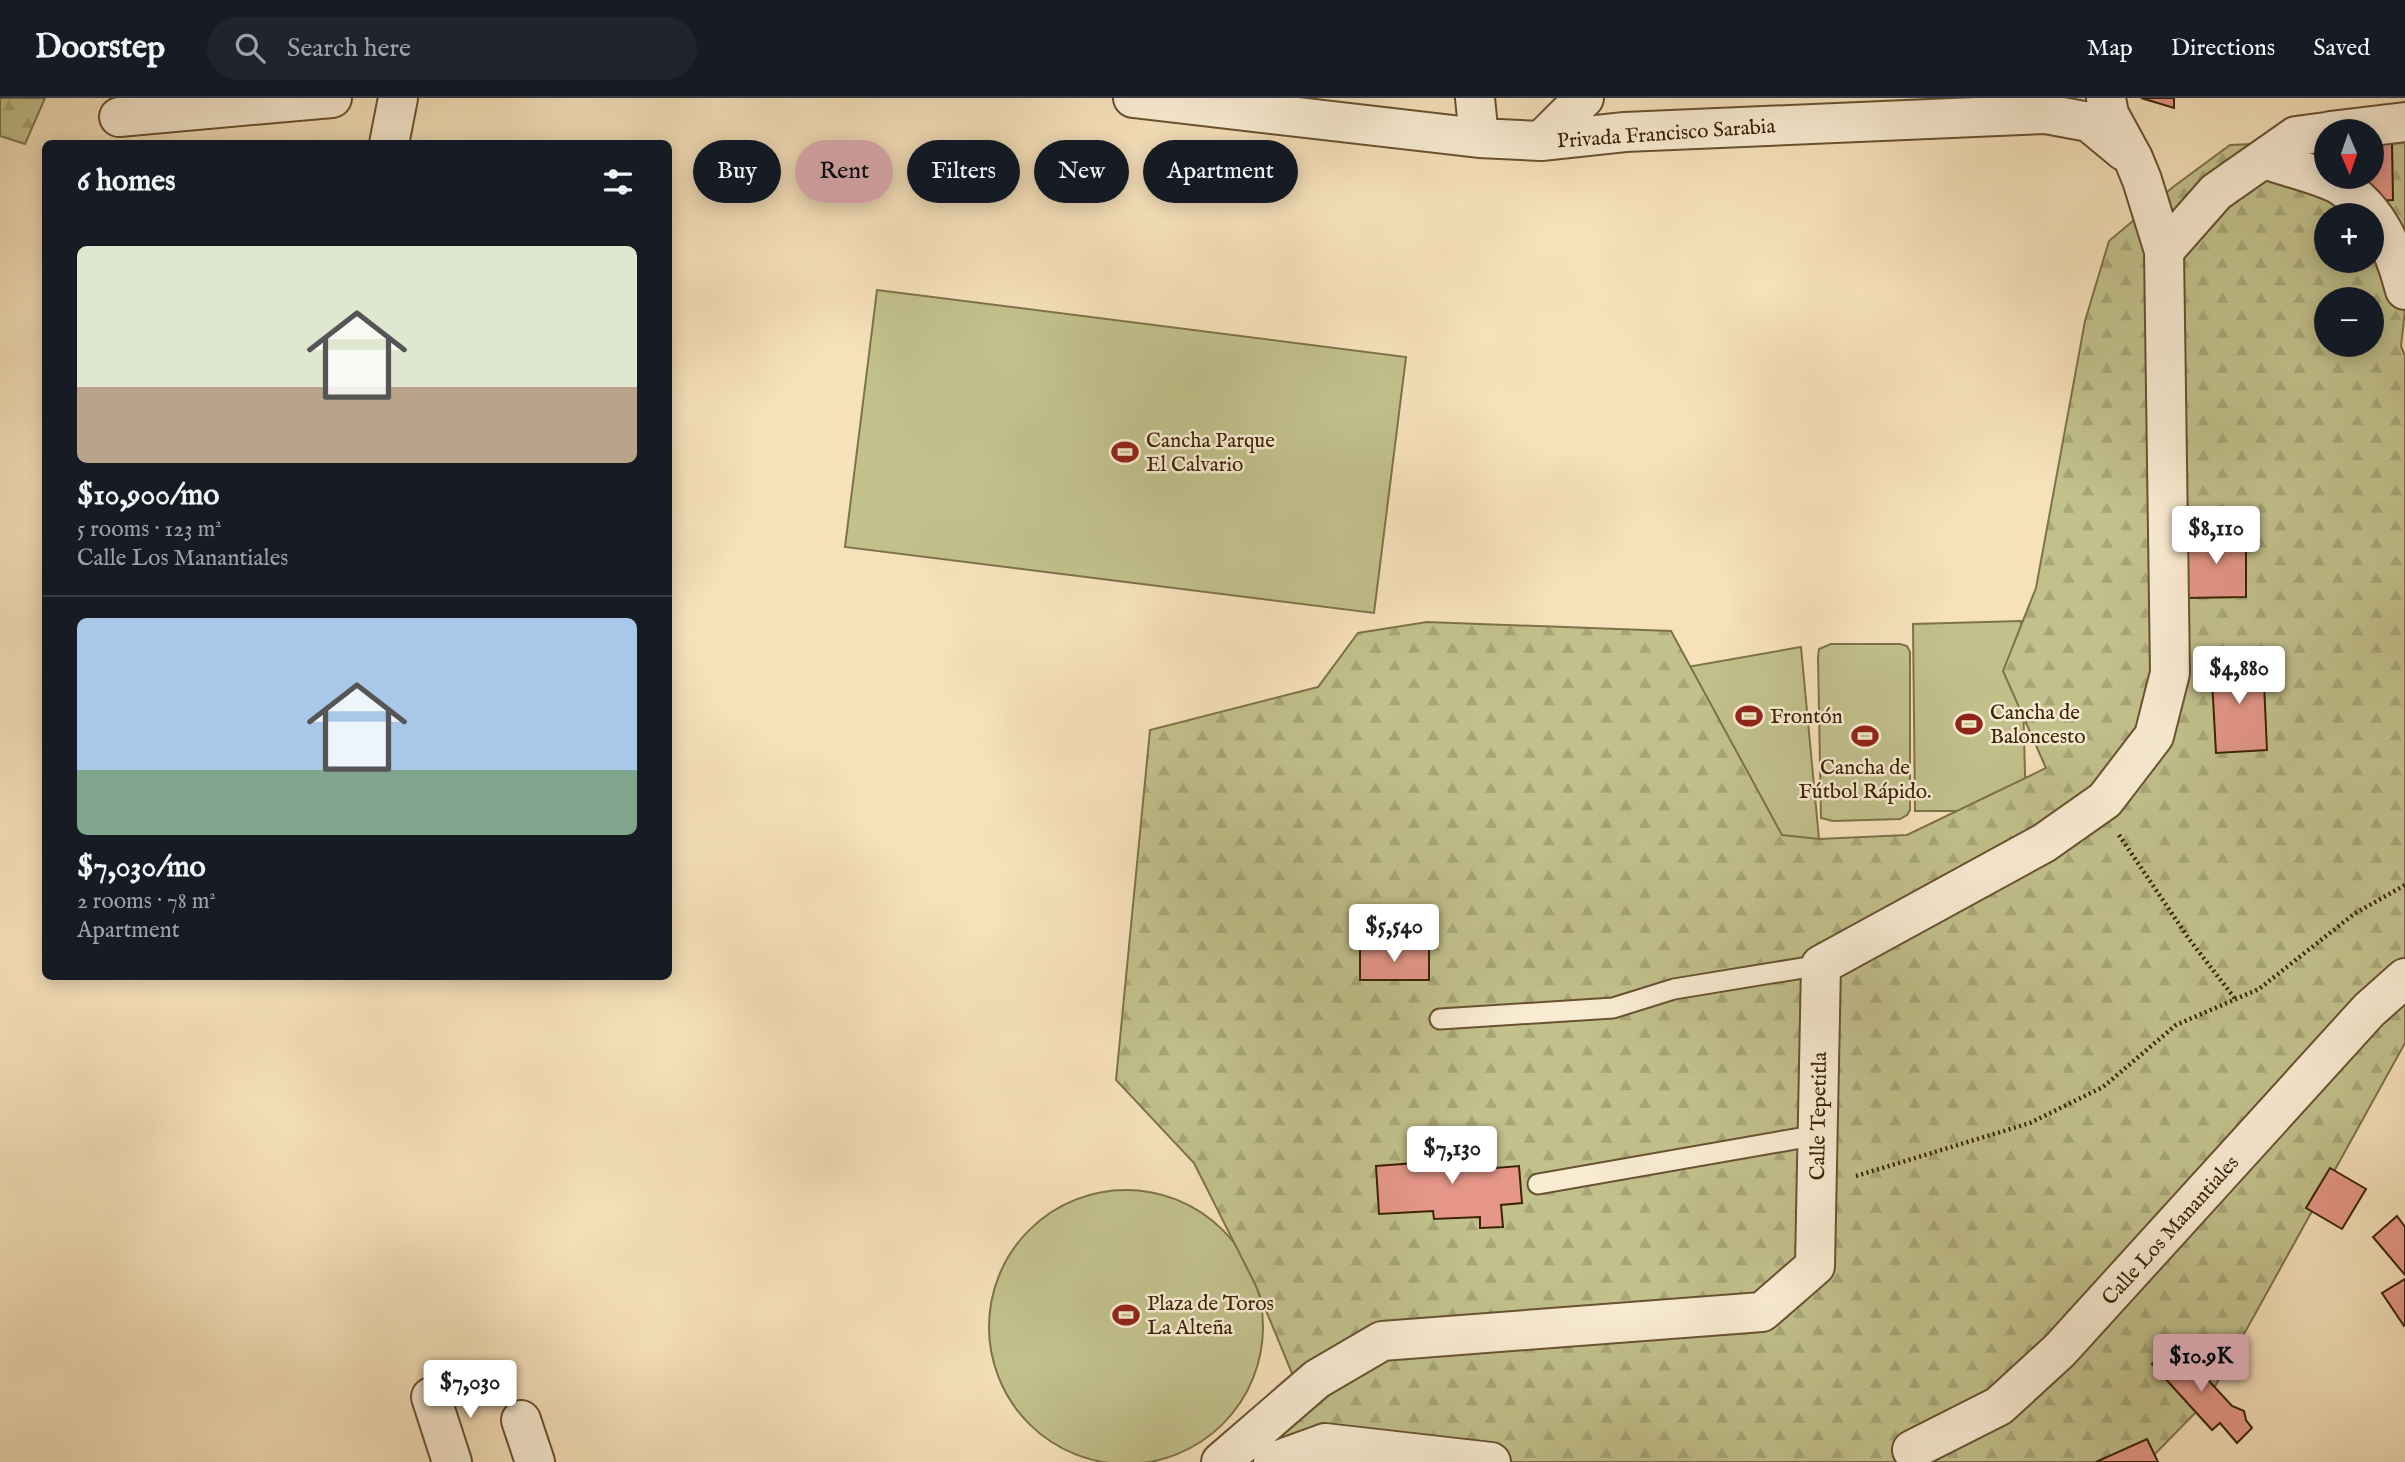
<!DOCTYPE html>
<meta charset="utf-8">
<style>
:root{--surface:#171b24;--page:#20242c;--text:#f1f3f6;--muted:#9ea1a6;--line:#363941;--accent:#c59692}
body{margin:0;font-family:"IM FELL English",serif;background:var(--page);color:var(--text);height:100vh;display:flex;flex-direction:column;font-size:26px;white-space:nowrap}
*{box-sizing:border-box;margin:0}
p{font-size:23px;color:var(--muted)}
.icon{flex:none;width:38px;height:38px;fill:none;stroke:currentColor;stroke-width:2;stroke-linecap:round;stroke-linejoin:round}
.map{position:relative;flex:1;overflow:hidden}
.side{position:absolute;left:42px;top:42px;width:630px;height:840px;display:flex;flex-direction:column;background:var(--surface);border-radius:10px;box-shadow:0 4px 18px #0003}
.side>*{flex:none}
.top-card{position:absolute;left:693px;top:42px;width:665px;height:63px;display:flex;gap:14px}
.needle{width:46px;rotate:178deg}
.buttons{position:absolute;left:2314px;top:21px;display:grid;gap:14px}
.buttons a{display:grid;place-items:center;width:70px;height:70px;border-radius:50%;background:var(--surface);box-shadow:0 4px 18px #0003;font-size:35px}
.price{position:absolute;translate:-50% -60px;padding:0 16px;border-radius:7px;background:#fff;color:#222;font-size:23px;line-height:46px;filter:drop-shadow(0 2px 4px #0008)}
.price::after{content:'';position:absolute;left:50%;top:42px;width:21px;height:16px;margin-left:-10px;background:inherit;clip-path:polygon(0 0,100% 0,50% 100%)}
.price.active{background:var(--accent);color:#111}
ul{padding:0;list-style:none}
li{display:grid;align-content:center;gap:14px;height:371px;padding:0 35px}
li+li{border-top:2px solid var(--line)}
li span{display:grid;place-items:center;height:217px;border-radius:10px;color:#555}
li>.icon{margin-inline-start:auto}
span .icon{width:126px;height:126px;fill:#fffc;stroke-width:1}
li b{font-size:30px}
h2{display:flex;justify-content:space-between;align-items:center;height:84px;padding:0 35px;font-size:30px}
.chip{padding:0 24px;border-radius:32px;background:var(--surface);box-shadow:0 4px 18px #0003;font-size:24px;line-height:63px}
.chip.active{background:var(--accent);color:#111}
header{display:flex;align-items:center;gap:42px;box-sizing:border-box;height:98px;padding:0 35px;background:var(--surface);border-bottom:2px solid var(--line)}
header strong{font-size:33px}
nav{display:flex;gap:38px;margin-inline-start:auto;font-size:24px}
.search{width:490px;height:63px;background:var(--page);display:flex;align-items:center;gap:18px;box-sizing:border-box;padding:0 24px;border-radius:38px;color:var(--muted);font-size:26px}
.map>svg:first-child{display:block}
.green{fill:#c2c18c;stroke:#7e7248;stroke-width:2}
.forest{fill:url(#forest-firs);stroke:#7e7248;stroke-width:2;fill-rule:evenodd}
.building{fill:#e69789;stroke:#3a2303;stroke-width:2}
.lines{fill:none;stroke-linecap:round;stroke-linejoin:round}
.service-casing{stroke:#695231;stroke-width:23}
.minor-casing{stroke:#695231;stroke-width:42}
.path{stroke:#3a2303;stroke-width:4.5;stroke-dasharray:2 3.5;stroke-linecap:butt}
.service{stroke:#f9ecd3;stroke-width:19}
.minor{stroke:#f9ecd3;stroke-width:38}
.labels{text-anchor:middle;stroke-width:5;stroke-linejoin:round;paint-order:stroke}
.street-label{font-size:21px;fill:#3a2303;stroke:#f9ecd3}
.poi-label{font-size:21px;fill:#3a2303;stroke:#f9ecd3;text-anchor:start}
</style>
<header>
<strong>Doorstep</strong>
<div class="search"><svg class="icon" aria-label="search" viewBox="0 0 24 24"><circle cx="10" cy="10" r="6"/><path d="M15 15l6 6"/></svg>Search here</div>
<nav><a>Map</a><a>Directions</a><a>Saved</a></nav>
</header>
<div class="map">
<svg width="2405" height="1364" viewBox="0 0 2405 1364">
<defs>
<pattern id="forest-firs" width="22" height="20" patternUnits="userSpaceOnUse" patternTransform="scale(1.75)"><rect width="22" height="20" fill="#c2c18c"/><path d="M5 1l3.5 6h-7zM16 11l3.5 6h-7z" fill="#a7a677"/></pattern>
</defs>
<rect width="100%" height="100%" fill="#f6e1bb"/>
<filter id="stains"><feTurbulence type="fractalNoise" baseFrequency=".00286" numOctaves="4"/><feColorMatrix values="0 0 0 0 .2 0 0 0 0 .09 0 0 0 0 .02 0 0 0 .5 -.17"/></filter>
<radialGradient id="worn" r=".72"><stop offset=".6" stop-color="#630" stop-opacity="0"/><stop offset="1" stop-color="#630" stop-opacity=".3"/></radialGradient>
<path class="green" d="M 877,192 L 1406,259 L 1374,515 L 845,449 Z
M 2021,523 L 2026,713 L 1915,713 L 1913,526 Z
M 1831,546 L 1900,546 L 1907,548 L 1910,554 L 1910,712 L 1907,717 L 1900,721 L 1833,723 L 1821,720 L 1818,559 L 1819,551 Z
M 1801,549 L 1819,741 L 1701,750 L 1687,569 Z
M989 1229a137 137 0 1 1 274 0a137 137 0 1 1-274 0Z"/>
<path class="forest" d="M 0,0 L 45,0 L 25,46 L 0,38 Z
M 2405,41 L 2405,212 L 2401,248 L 2405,258 L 2405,945 L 2207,1303 L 2147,1364 L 1238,1364 L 1306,1309 L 1255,1186 L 1194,1065 L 1116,982 L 1150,632 L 1318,589 L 1358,535 L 1427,524 L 1671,533 L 1782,737 L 1819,741 L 1907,737 L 2046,670 L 2003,573 L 2036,490 L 2085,223 L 2109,143 L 2173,89 L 2230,47 L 2326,43 L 2326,79 L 2371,79 L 2371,42 ZM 2326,117 L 2371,117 L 2371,163 L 2326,163 ZM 2326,201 L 2371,201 L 2371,247 L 2326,247 Z"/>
<path class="building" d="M 2141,0 L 2174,0 L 2174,10 Z
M 2371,46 L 2392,46 L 2393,102 L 2369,103 L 2342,79 L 2371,79 Z
M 2246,435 L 2246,499 L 2187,500 L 2187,436 Z
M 2263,562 L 2267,652 L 2216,655 L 2211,564 Z
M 1360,849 L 1429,850 L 1429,882 L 1360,882 Z
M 1494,1039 L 1496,1070 L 1519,1068 L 1522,1105 L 1501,1107 L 1503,1129 L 1480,1130 L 1480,1119 L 1434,1121 L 1433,1113 L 1379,1116 L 1376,1068 L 1428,1064 L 1428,1057 L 1477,1054 L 1477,1041 Z
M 2330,1070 L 2366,1091 L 2342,1131 L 2306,1110 Z
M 2397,1118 L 2405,1129 L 2405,1177 L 2373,1139 Z
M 2405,1181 L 2405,1227 L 2404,1228 L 2382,1195 Z
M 2175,1246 L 2232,1308 L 2244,1313 L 2246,1322 L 2252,1330 L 2237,1345 L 2220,1325 L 2212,1332 L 2152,1266 Z
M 2147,1341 L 2158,1364 L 2096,1364 Z"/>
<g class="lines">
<defs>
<path id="service" d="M 1440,921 L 1613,910 L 1674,891 L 1821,867
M 1538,1086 L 1818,1037"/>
<path id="minor" d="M 1133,0 L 1479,40 L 1541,43 L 1625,34 L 2046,16 L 2089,24 L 2124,53
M 1475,0 L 1479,40
M 119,19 L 332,0
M 2330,33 L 2405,24
M 1541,43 L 1584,0
M 389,46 L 398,0
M 2264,61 C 2283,68 2326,78 2341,88 C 2379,112 2394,151 2405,192
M 2164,153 L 2216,94 L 2296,38 L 2326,34
M 431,1299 L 452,1364
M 521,1322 L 535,1364
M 1912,1352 L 1999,1308 L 2060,1252 L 2369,912 L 2405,880
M 1221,1364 L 1317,1281 L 1382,1243 L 1762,1214 L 1815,1168 L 1821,867 L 2044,745 L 2105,702 L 2154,638 L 2170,575 L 2164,153 L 2142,82 L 2133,60 L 2109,16 L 2106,0
M 1273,1364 L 1325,1345 L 1491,1364"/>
</defs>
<use href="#service" class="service-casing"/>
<use href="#minor" class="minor-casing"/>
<path class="path" d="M 2119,737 L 2189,841 L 2236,902
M 1856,1078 L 2030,1025 L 2103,989 L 2176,927 L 2259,891 L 2354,816 L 2405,787"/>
<use href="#service" class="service"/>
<use href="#minor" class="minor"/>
</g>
<defs>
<symbol id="stadium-bare" viewBox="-9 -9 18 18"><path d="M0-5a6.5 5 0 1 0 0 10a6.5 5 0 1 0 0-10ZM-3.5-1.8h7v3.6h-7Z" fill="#8f2418" stroke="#f9ecd3" stroke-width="2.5" paint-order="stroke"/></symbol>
</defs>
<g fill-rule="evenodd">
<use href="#stadium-bare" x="1106" y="335" width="38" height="38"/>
<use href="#stadium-bare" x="1730" y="599" width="38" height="38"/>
<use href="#stadium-bare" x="1950" y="607" width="38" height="38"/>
<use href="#stadium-bare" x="1846" y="619" width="38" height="38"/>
<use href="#stadium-bare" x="1107" y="1198" width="38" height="38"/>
</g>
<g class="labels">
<g class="street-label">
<text transform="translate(1666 35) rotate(-4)" y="7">Privada Francisco Sarabia</text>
<text transform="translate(1818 1018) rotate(-89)" y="7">Calle Tepetitla</text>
<text transform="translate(2170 1132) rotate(-48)" y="7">Calle Los Manantiales</text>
</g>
<g class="poi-label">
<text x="1146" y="349">Cancha Parque<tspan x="1146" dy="24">El Calvario</tspan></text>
<text x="1990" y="621">Cancha de<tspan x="1990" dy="24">Baloncesto</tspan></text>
<text x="1770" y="625">Frontón</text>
<text x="1865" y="676" text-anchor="middle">Cancha de<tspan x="1865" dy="24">Fútbol Rápido.</tspan></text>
<text x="1147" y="1212">Plaza de Toros<tspan x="1147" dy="24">La Alteña</tspan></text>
</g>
</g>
<rect width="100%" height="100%" filter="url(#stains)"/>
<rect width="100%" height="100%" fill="url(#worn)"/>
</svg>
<div class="buttons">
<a><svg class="needle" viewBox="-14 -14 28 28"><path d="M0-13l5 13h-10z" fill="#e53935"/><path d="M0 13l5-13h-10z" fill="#9ea1a6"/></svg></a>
<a>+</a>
<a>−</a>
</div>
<b class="price" style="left:2216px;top:468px">$8,110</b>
<b class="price" style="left:2239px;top:608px">$4,880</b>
<b class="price" style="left:1394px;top:866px">$5,540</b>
<b class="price" style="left:1452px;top:1088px">$7,130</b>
<b class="price active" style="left:2201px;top:1296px">$10.9K</b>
<b class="price" style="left:470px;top:1322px">$7,030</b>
<div class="top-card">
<a class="chip">Buy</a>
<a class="chip active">Rent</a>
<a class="chip">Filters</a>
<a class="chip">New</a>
<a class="chip">Apartment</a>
</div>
<section class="side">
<h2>6 homes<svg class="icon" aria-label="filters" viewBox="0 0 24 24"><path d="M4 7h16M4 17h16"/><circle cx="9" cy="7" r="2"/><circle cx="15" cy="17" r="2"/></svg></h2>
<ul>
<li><span style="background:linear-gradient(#dfe7d0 65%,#b9a48a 0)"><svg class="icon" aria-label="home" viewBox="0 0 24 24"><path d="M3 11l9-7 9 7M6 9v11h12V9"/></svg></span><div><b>$10,900/mo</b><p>5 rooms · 123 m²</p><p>Calle Los Manantiales</p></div></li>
<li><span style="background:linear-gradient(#a9c7e8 70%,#7fa58c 0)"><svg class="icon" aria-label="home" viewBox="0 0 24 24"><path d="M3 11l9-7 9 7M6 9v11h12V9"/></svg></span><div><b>$7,030/mo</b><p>2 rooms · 78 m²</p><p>Apartment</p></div></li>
</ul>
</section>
</div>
